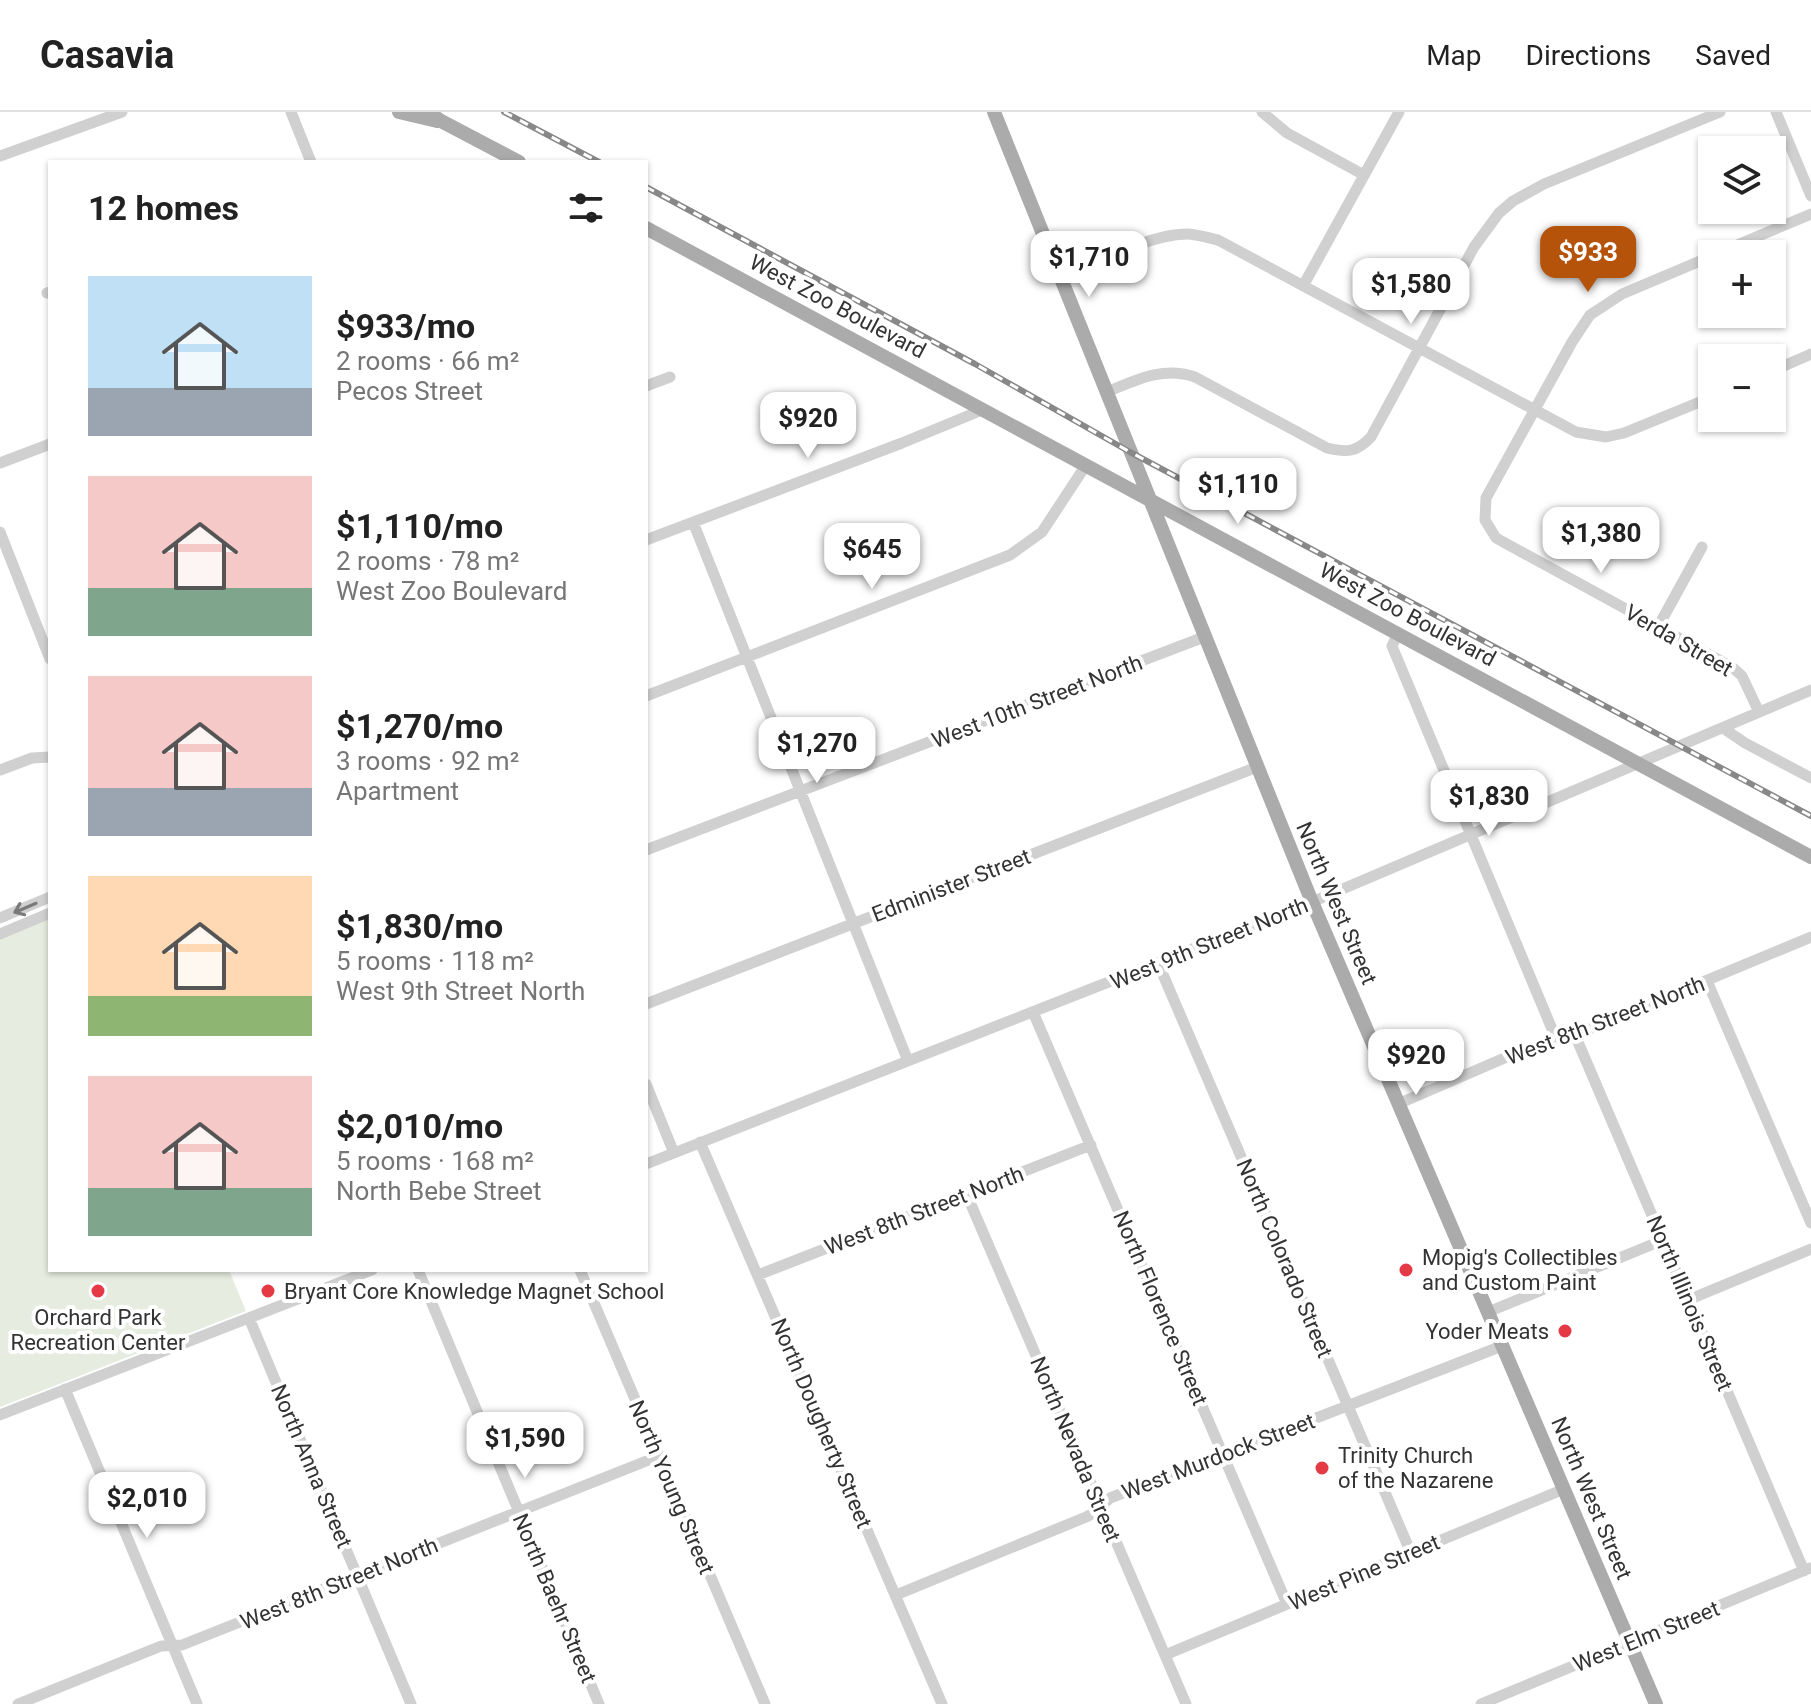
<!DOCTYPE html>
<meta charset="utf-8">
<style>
:root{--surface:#fff;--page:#f6f6f6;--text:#222;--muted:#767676;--line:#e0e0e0;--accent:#b45309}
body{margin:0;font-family:Roboto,sans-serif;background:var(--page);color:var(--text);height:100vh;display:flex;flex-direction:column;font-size:30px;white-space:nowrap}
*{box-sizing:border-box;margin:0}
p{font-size:26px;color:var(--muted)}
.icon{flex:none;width:44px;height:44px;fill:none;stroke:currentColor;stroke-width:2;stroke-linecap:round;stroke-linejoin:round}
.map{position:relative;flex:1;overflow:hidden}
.side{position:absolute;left:48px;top:48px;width:600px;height:1112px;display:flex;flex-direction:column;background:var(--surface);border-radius:0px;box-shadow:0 2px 6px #0004}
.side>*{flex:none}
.buttons{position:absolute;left:1698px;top:24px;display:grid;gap:16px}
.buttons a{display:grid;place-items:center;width:88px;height:88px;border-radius:0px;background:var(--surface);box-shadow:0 2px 6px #0004;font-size:40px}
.price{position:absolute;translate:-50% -68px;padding:0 18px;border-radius:16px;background:#fff;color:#222;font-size:26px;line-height:52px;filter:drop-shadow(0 2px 4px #0008)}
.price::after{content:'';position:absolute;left:50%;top:48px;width:24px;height:18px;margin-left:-12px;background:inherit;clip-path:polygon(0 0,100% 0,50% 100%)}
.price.selected{background:var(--accent);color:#fff}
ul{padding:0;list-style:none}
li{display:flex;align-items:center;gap:24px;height:200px;padding:0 40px}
li span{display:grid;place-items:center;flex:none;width:224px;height:160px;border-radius:0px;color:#555}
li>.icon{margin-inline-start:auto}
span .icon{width:96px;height:96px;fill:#fffc;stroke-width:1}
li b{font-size:34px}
h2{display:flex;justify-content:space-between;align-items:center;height:96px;padding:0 40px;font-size:34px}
header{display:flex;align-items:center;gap:48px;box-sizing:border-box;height:112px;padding:0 40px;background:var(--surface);border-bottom:2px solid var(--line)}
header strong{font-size:38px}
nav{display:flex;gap:44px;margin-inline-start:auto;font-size:28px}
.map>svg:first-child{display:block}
.green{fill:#e6ecdf}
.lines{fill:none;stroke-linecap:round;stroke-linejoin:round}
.minor{stroke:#d0d0d0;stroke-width:11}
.major{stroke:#ababab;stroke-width:14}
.rail-casing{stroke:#888;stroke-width:6}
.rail{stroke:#fff;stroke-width:3;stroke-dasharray:9;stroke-linecap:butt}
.oneway{stroke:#7a7a7a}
.poi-dot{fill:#e63946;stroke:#fff;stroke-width:3}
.labels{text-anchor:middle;stroke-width:8;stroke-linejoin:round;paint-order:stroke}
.street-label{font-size:22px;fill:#333;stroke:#fff}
.poi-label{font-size:22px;fill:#333;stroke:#fff;text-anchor:start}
</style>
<header>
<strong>Casavia</strong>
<nav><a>Map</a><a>Directions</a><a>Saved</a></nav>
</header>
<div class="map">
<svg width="1811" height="1592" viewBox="0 0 1811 1592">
<rect width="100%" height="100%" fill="#fff"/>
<path class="green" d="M 50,805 L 50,1158 L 229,1158 L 246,1199 L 0,1295 L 0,826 Z"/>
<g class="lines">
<path class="minor" d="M 291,0 L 311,50
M 1262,0 L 1287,21 L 1364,63
M 1776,0 L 1811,84
M 0,44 L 122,0
M 1716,142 L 1811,102
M 1712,144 L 1622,182 L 1590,203 L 1572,230 L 1486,386 L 1485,408 L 1496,426 L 1732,555 L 1742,564 L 1759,600
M 1061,167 C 1096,152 1148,122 1187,122 C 1197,122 1208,126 1218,128 L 1576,320 L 1606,325 L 1624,321 L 1712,285
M 1303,174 L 1399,0
M 47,181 L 50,180
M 1772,259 L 1811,242
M 646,274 L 670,265
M 1107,280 C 1136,268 1163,254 1195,265 L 1327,336 C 1347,341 1357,340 1371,325 L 1474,135 L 1499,101 L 1513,89 L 1544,72 L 1720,0
M 0,351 L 50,332
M 693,410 L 908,949
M 0,420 L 50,547
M 646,428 L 902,331 L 982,298
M 1658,515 L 1702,435
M 1398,521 L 1392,534 L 1557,929
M 646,584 L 1010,443 L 1042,420 L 1086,353
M 1723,616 L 1745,631 L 1811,666
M 0,658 L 32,646 L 50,645
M 646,738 L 1204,525
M 0,806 L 50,785
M 0,822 L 50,801
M 1158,851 L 1411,1441
M 1707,869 L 1811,1111
M 646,892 L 1257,655
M 1033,900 L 1287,1492
M 1575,923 L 1804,1459
M 646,972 L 674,1041
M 1398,992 L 1516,941 L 1575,923 L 1811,825
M 700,1030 L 942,1592
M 646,1052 L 1312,790 L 1811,578
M 966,1081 L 1186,1592
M 418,1158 L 599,1592
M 580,1158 L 765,1592
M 758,1163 L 1091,1033
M 1688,1188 L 1811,1137
M 1488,1200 L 1663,1128
M 249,1206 L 411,1592
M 65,1277 L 197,1592
M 0,1303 L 372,1158
M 896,1483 L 1086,1405 L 1094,1401 L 1110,1386 L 1502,1234
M 1165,1543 L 1564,1377
M 18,1592 L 161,1534 L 182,1533 L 659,1344
M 1481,1592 L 1810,1456"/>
<path class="major" d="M 399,0 L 437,9
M 428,0 L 441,9 L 519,50
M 994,0 L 1312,790 L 1656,1592
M 646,116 L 1811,745"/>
<defs>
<path id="rail" d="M 504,0 L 599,50
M 646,75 L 975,252 L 1130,340 L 1811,704"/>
</defs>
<use href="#rail" class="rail-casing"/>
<use href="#rail" class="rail"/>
</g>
<defs><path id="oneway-shaft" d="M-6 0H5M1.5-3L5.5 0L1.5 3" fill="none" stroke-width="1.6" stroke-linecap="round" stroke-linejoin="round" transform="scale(2)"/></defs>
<use class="oneway" href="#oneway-shaft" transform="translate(25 796) rotate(157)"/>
<g class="poi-dot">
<circle cx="1406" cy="1158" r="8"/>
<circle cx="98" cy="1179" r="8"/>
<circle cx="268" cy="1179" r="8"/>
<circle cx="1565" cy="1219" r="8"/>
<circle cx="1322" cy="1356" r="8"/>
</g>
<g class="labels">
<g class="street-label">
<text transform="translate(838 194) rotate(28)" y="8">West Zoo Boulevard</text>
<text transform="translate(1408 502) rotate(28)" y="8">West Zoo Boulevard</text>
<text transform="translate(1679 528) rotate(30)" y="8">Verda Street</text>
<text transform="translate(1037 589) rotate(-21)" y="8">West 10th Street North</text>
<text transform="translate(951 773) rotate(-21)" y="8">Edminister Street</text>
<text transform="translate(1337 791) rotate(67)" y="8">North West Street</text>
<text transform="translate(1209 831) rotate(-22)" y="8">West 9th Street North</text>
<text transform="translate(1605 908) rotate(-21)" y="8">West 8th Street North</text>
<text transform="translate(924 1098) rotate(-21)" y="8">West 8th Street North</text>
<text transform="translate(1285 1146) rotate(67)" y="8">North Colorado Street</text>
<text transform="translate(1690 1191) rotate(67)" y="8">North Illinois Street</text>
<text transform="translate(1161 1196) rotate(67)" y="8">North Florence Street</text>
<text transform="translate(822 1311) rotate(67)" y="8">North Dougherty Street</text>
<text transform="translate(1076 1337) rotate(67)" y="8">North Nevada Street</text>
<text transform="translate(1218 1344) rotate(-21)" y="8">West Murdock Street</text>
<text transform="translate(312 1354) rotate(67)" y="8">North Anna Street</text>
<text transform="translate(672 1375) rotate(67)" y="8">North Young Street</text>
<text transform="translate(1592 1386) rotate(67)" y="8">North West Street</text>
<text transform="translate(1364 1460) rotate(-23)" y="8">West Pine Street</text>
<text transform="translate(339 1471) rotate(-22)" y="8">West 8th Street North</text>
<text transform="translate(555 1486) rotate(67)" y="8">North Baehr Street</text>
<text transform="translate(1646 1524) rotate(-22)" y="8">West Elm Street</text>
</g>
<g class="poi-label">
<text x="1422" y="1153">Mopig's Collectibles<tspan x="1422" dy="25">and Custom Paint</tspan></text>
<text x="284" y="1187">Bryant Core Knowledge Magnet School</text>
<text x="98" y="1213" text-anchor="middle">Orchard Park<tspan x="98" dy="25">Recreation Center</tspan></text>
<text x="1549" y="1227" text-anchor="end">Yoder Meats</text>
<text x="1338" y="1351">Trinity Church<tspan x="1338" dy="25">of the Nazarene</tspan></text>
</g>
</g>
</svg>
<div class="buttons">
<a><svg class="icon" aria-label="layers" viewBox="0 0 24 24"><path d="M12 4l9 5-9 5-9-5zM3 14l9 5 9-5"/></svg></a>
<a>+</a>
<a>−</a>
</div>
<b class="price selected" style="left:1588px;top:182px">$933</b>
<b class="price" style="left:1089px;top:187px">$1,710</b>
<b class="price" style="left:1411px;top:214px">$1,580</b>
<b class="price" style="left:808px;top:348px">$920</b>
<b class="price" style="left:1238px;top:414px">$1,110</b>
<b class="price" style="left:1601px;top:463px">$1,380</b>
<b class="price" style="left:872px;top:479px">$645</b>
<b class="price" style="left:817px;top:673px">$1,270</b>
<b class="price" style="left:1489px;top:726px">$1,830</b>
<b class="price" style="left:1416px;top:985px">$920</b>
<b class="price" style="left:525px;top:1368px">$1,590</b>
<b class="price" style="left:147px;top:1428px">$2,010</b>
<section class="side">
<h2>12 homes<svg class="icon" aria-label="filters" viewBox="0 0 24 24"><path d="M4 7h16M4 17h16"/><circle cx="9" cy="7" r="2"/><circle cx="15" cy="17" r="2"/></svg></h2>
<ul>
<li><span style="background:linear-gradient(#bfe0f5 70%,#9aa5b1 0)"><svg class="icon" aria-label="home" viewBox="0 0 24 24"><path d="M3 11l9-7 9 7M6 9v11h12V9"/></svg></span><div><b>$933/mo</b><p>2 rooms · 66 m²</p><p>Pecos Street</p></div></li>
<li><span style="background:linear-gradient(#f6c9c9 70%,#7fa58c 0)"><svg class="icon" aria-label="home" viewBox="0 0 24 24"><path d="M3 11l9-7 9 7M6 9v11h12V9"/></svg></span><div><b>$1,110/mo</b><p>2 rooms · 78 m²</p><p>West Zoo Boulevard</p></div></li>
<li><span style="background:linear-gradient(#f6c9c9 70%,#9aa5b1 0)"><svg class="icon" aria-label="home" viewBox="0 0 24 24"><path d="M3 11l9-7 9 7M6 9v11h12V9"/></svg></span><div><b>$1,270/mo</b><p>3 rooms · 92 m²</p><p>Apartment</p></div></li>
<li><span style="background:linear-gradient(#ffd9b3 75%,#8fb573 0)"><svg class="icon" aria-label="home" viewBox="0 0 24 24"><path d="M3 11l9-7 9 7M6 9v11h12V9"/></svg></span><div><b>$1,830/mo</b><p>5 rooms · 118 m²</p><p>West 9th Street North</p></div></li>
<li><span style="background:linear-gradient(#f6c9c9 70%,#7fa58c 0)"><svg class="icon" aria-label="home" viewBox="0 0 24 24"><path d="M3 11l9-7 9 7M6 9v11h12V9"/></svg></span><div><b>$2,010/mo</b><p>5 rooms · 168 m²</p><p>North Bebe Street</p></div></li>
</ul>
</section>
</div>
